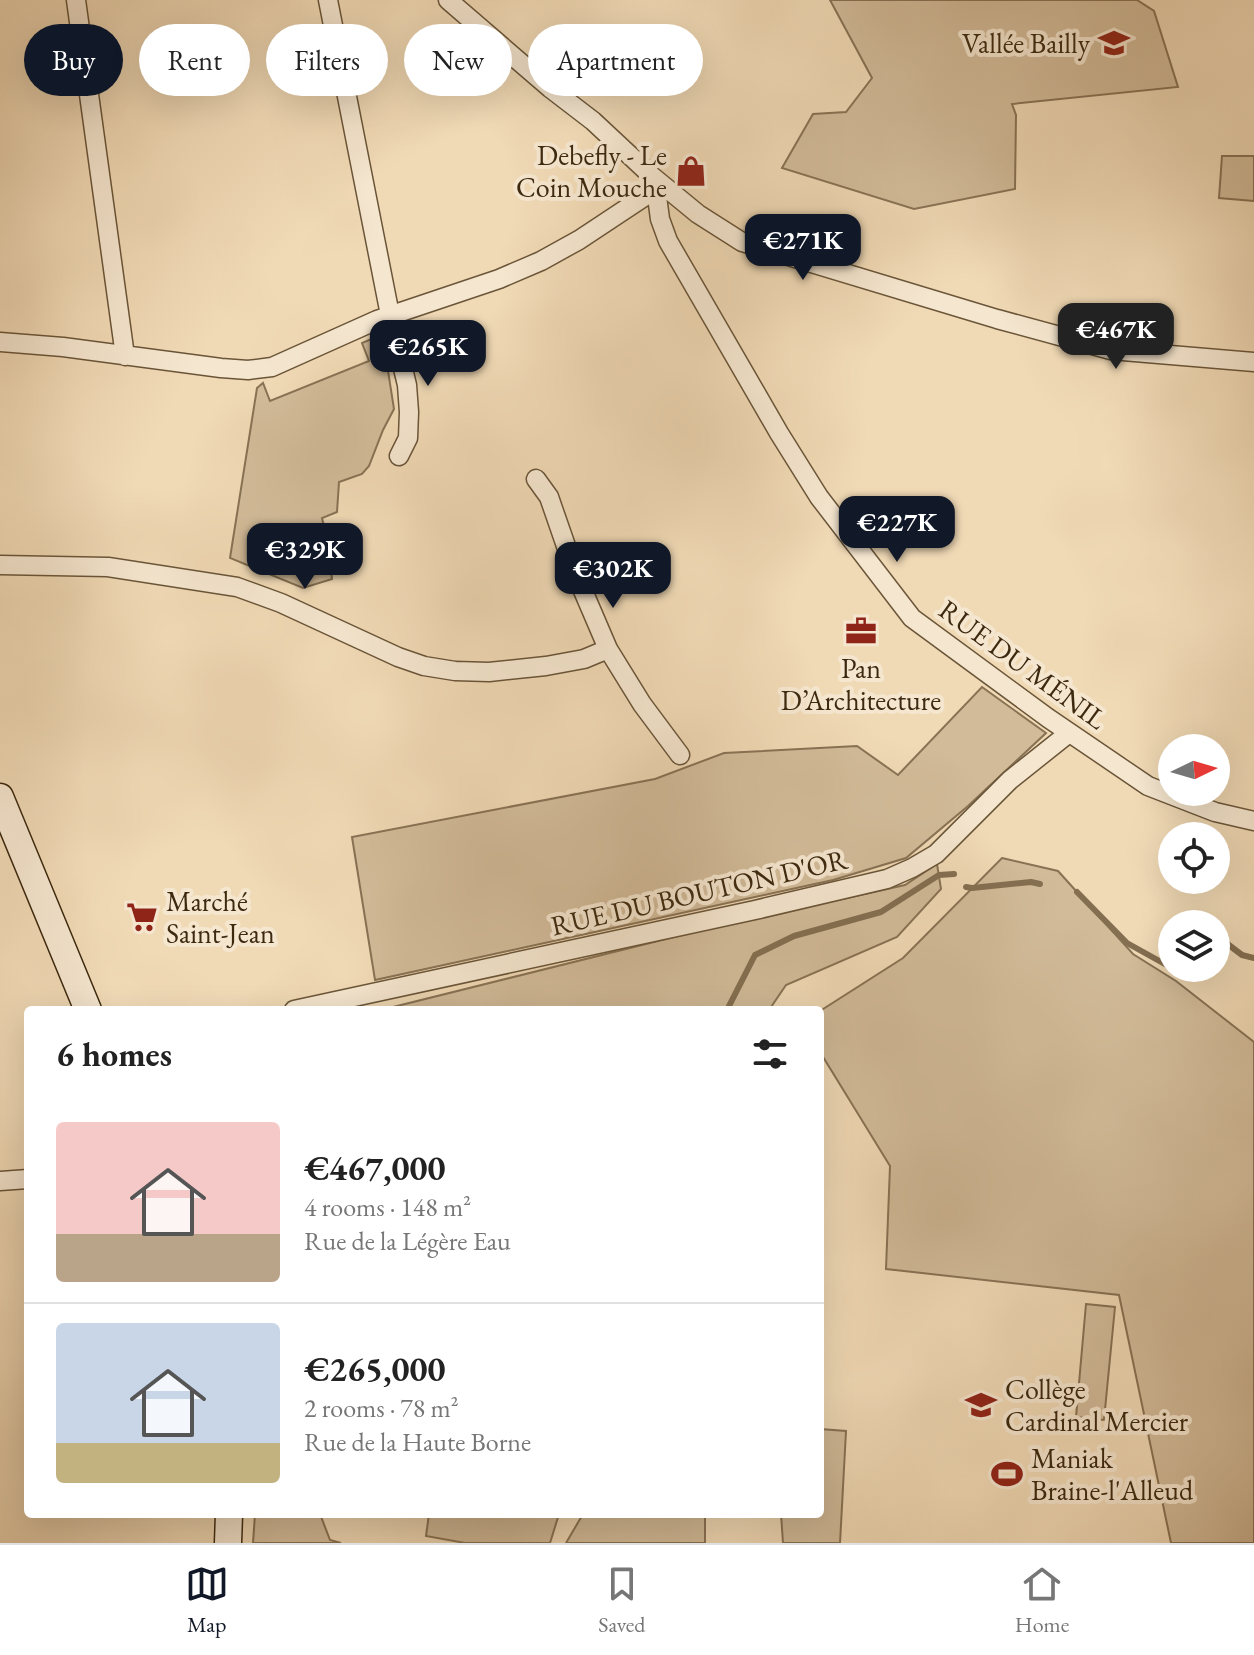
<!DOCTYPE html>
<meta charset="utf-8">
<style>
:root{--surface:#fff;--page:#f2f2f2;--text:#222;--muted:#767676;--line:#e0e0e0;--accent:#111827}
body{margin:0;font-family:"EB Garamond",serif;background:var(--page);color:var(--text);height:100vh;display:flex;flex-direction:column;font-size:30px;white-space:nowrap}
*{box-sizing:border-box;margin:0}
p{font-size:26px;color:var(--muted)}
.icon{flex:none;width:44px;height:44px;fill:none;stroke:currentColor;stroke-width:2;stroke-linecap:round;stroke-linejoin:round}
.map{position:relative;flex:1;overflow:hidden}
.sheet{position:absolute;left:24px;top:1006px;width:800px;height:512px;display:flex;flex-direction:column;background:var(--surface);border-radius:8px;box-shadow:0 8px 32px #0002}
.sheet>*{flex:none}
.guide{position:absolute;left:24px;top:24px;width:800px;height:72px;display:flex;gap:16px}
.needle{width:52px;rotate:85deg}
.controls{position:absolute;left:1158px;top:734px;display:grid;gap:16px}
.controls a{display:grid;place-items:center;width:72px;height:72px;border-radius:50%;background:var(--surface);box-shadow:0 8px 32px #0002;font-size:40px}
.price{position:absolute;translate:-50% -68px;padding:0 18px;border-radius:16px;background:var(--accent);color:#fff;font-size:26px;line-height:52px;filter:drop-shadow(0 2px 4px #0008)}
.price::after{content:'';position:absolute;left:50%;top:48px;width:24px;height:18px;margin-left:-12px;background:inherit;clip-path:polygon(0 0,100% 0,50% 100%)}
.price.current{background:#222;color:#fff}
ul{padding:0;list-style:none}
li{display:flex;align-items:center;gap:24px;height:200px;padding:0 32px}
li+li{border-top:2px solid var(--line)}
li span{display:grid;place-items:center;flex:none;width:224px;height:160px;border-radius:8px;color:#555}
li>.icon{margin-inline-start:auto}
span .icon{width:96px;height:96px;fill:#fffc;stroke-width:1}
li b{font-size:34px}
h2{display:flex;justify-content:space-between;align-items:center;height:96px;padding:0 32px;font-size:34px}
.tag{padding:0 28px;border-radius:36px;background:var(--surface);box-shadow:0 8px 32px #0002;font-size:28px;line-height:72px}
.tag.current{background:var(--accent);color:#fff}
.menu{display:flex;justify-content:space-around;align-items:center;height:112px;border-top:2px solid var(--line);background:var(--surface);font-size:22px;color:var(--muted)}
.menu a{display:grid;justify-items:center;gap:4px}
.menu .current{color:var(--accent)}
.map>svg:first-child{display:block}
.green{fill:#d2bb99;stroke:#887254;stroke-width:2}
.lines{fill:none;stroke-linecap:round;stroke-linejoin:round}
.stream{stroke:#846f51;stroke-width:6}
.street-casing{stroke:#6a5538;stroke-width:21}
.secondary-casing{stroke:#3d290f;stroke-width:29}
.street{stroke:#f5e6cf;stroke-width:18}
.secondary{stroke:#f5e6cf;stroke-width:26}
.labels{text-anchor:middle;stroke-width:8;stroke-linejoin:round;paint-order:stroke}
.poi-label{font-size:28px;fill:#3d290f;stroke:#f5e6cf;text-anchor:start}
.street-label{font-size:28px;fill:#3d290f;stroke:#f5e6cf}
</style>
<div class="map">
<svg width="1254" height="1543" viewBox="0 0 1254 1543">
<rect width="100%" height="100%" fill="#f0d9b5"/>
<filter id="stains"><feTurbulence type="fractalNoise" baseFrequency=".0025" numOctaves="4"/><feColorMatrix values="0 0 0 0 .2 0 0 0 0 .09 0 0 0 0 .02 0 0 0 .5 -.17"/></filter>
<radialGradient id="worn" r=".72"><stop offset=".6" stop-color="#630" stop-opacity="0"/><stop offset="1" stop-color="#630" stop-opacity=".3"/></radialGradient>
<path class="green" d="M 830,0 L 1137,0 L 1154,11 L 1178,87 L 1012,104 L 1016,115 L 1015,189 L 914,209 L 782,168 L 813,114 L 846,112 L 872,78 Z
M 1222,156 L 1254,156 L 1254,201 L 1219,198 Z
M 376,337 L 386,358 L 394,409 L 383,430 L 369,466 L 362,474 L 339,482 L 337,512 L 322,518 L 328,543 L 332,579 L 303,588 L 230,558 L 257,388 L 263,383 L 270,401 L 369,361 L 362,343 Z
M 982,687 L 1046,733 L 968,806 L 906,858 L 833,880 L 375,980 L 352,837 L 655,779 L 724,753 L 857,746 L 898,775 Z
M 1002,858 L 1058,871 L 1133,954 L 1176,981 L 1254,1042 L 1254,1543 L 1171,1543 L 1119,1295 L 886,1269 L 890,1166 L 820,1052 L 820,1011 L 903,958 Z
M 937,864 L 941,889 L 897,937 L 786,985 L 769,1010 L 381,1010 L 702,930 L 905,885 Z
M 1086,1304 L 1115,1307 L 1104,1420 L 1076,1417 Z
M 820,1429 L 846,1431 L 840,1543 L 783,1543 L 781,1514 L 820,1514 Z
M 255,1514 L 320,1514 L 330,1540 L 341,1543 L 253,1543 Z
M 429,1514 L 559,1514 L 550,1543 L 465,1543 L 426,1536 Z
M 583,1514 L 705,1514 L 705,1543 L 566,1543 Z"/>
<g class="lines">
<path class="stream" d="M 966,887 L 972,888 L 1031,882 L 1040,884
M 1077,892 L 1127,943 L 1172,968
M 1216,942 L 1221,939 L 1242,955 L 1254,958
M 727,1010 L 755,955 L 794,936 L 881,912 L 939,875 L 954,874"/>
<defs>
<path id="street" d="M 76,0 L 125,356
M 328,0 L 390,315 L 407,385 L 409,412 L 408,438 L 399,456
M 448,0 L 550,88 L 593,121 L 653,177 L 698,214 L 742,242 L 997,319 L 1111,350 L 1254,362
M 656,189 L 660,219 L 668,241 L 779,433 L 819,497 L 912,618 L 1048,718 L 1148,786 L 1215,812 L 1254,821
M 0,342 L 63,347 L 221,368 L 248,370 L 272,367 L 377,320 L 499,279 L 541,261 L 579,240 L 656,189 L 654,180
M 536,479 L 549,497 L 575,572 L 608,649 L 642,704 L 680,755
M 0,565 L 108,567 L 237,587 L 281,603 L 398,657 L 424,666 L 455,671 L 489,672 L 546,666 L 584,659 L 608,649
M 294,1010 L 755,910 L 887,879 L 912,868 L 936,854 L 1010,780 L 1069,733
M 0,1181 L 28,1179"/>
<path id="secondary" d="M 0,797 L 88,1010
M 228,1543 L 229,1514"/>
</defs>
<use href="#street" class="street-casing"/>
<use href="#secondary" class="secondary-casing"/>
<use href="#street" class="street"/>
<use href="#secondary" class="secondary"/>
</g>
<defs>
<symbol id="school-bare" viewBox="-9 -9 18 18"><path d="M0-5L7-2L0 1L-7-2ZM-4 1L0 2.5L4 1V4Q0 6-4 4Z" fill="#8f2418" stroke="#f5e6cf" stroke-width="2.5" paint-order="stroke"/></symbol>
<symbol id="shop-bare" viewBox="-9 -9 18 18"><path d="M-5-2.5h2.3a2.7 3.5 0 0 1 5.4 0H5L5.5 6h-11ZM-1.5-2.5h3a1.5 2.3 0 0 0-3 0Z" fill="#8f2418" stroke="#f5e6cf" stroke-width="2.5" paint-order="stroke"/></symbol>
<symbol id="office-bare" viewBox="-9 -9 18 18"><path d="M-6-3h4V-5.5h4V-3h4V5H-6ZM-1-4.5V-3h2v-1.5ZM-6 0V1H6V0Z" fill="#8f2418" stroke="#f5e6cf" stroke-width="2.5" paint-order="stroke"/></symbol>
<symbol id="supermarket-bare" viewBox="-9 -9 18 18"><path d="M-6-5.5h2.5l.6 2H6L4.5 2H-2.5L-4.4-4H-6ZM-1.5 3.2a1.3 1.3 0 1 0 .1 0ZM3 3.2a1.3 1.3 0 1 0 .1 0Z" fill="#8f2418" stroke="#f5e6cf" stroke-width="2.5" paint-order="stroke"/></symbol>
<symbol id="stadium-bare" viewBox="-9 -9 18 18"><path d="M0-5a6.5 5 0 1 0 0 10a6.5 5 0 1 0 0-10ZM-3.5-1.8h7v3.6h-7Z" fill="#8f2418" stroke="#f5e6cf" stroke-width="2.5" paint-order="stroke"/></symbol>
</defs>
<g fill-rule="evenodd">
<use href="#school-bare" x="1092" y="21" width="44" height="44"/>
<use href="#shop-bare" x="669" y="149" width="44" height="44"/>
<use href="#office-bare" x="839" y="609" width="44" height="44"/>
<use href="#supermarket-bare" x="120" y="895" width="44" height="44"/>
<use href="#school-bare" x="959" y="1383" width="44" height="44"/>
<use href="#stadium-bare" x="985" y="1452" width="44" height="44"/>
</g>
<g class="labels">
<g class="poi-label">
<text x="1090" y="53" text-anchor="end">Vallée Bailly</text>
<text x="667" y="165" text-anchor="end">Debefly - Le<tspan x="667" dy="32">Coin Mouche</tspan></text>
<text x="861" y="678" text-anchor="middle">Pan<tspan x="861" dy="32">D’Architecture</tspan></text>
<text x="166" y="911">Marché<tspan x="166" dy="32">Saint-Jean</tspan></text>
<text x="1005" y="1399">Collège<tspan x="1005" dy="32">Cardinal Mercier</tspan></text>
<text x="1031" y="1468">Maniak<tspan x="1031" dy="32">Braine-l'Alleud</tspan></text>
</g>
<g class="street-label">
<text transform="translate(1023 664) rotate(36)" y="10">RUE DU MÉNIL</text>
<text transform="translate(699 892) rotate(-13)" y="10">RUE DU BOUTON D'OR</text>
</g>
</g>
<rect width="100%" height="100%" filter="url(#stains)"/>
<rect width="100%" height="100%" fill="url(#worn)"/>
</svg>
<div class="controls">
<a><svg class="needle" viewBox="-14 -14 28 28"><path d="M0-13l5 13h-10z" fill="#e53935"/><path d="M0 13l5-13h-10z" fill="#767676"/></svg></a>
<a><svg class="icon" aria-label="locate" viewBox="0 0 24 24"><circle cx="12" cy="12" r="6"/><path d="M12 2v4M12 18v4M2 12h4M18 12h4"/></svg></a>
<a><svg class="icon" aria-label="layers" viewBox="0 0 24 24"><path d="M12 4l9 5-9 5-9-5zM3 14l9 5 9-5"/></svg></a>
</div>
<b class="price" style="left:803px;top:282px">€271K</b>
<b class="price current" style="left:1116px;top:371px">€467K</b>
<b class="price" style="left:428px;top:388px">€265K</b>
<b class="price" style="left:897px;top:564px">€227K</b>
<b class="price" style="left:305px;top:591px">€329K</b>
<b class="price" style="left:613px;top:610px">€302K</b>
<div class="guide">
<a class="tag current">Buy</a>
<a class="tag">Rent</a>
<a class="tag">Filters</a>
<a class="tag">New</a>
<a class="tag">Apartment</a>
</div>
<section class="sheet">
<h2>6 homes<svg class="icon" aria-label="filters" viewBox="0 0 24 24"><path d="M4 7h16M4 17h16"/><circle cx="9" cy="7" r="2"/><circle cx="15" cy="17" r="2"/></svg></h2>
<ul>
<li><span style="background:linear-gradient(#f6c9c9 70%,#b9a48a 0)"><svg class="icon" aria-label="home" viewBox="0 0 24 24"><path d="M3 11l9-7 9 7M6 9v11h12V9"/></svg></span><div><b>€467,000</b><p>4 rooms · 148 m²</p><p>Rue de la Légère Eau</p></div></li>
<li><span style="background:linear-gradient(#c9d6e8 75%,#c2b280 0)"><svg class="icon" aria-label="home" viewBox="0 0 24 24"><path d="M3 11l9-7 9 7M6 9v11h12V9"/></svg></span><div><b>€265,000</b><p>2 rooms · 78 m²</p><p>Rue de la Haute Borne</p></div></li>
</ul>
</section>
</div>
<nav class="menu">
<a class="current"><svg class="icon" aria-label="map" viewBox="0 0 24 24"><path d="M3 6l6-2 6 2 6-2v14l-6 2-6-2-6 2zM9 4v14M15 6v14"/></svg>Map</a>
<a><svg class="icon" aria-label="saved" viewBox="0 0 24 24"><path d="M7 4h10v16l-5-4-5 4z"/></svg>Saved</a>
<a><svg class="icon" aria-label="home" viewBox="0 0 24 24"><path d="M3 11l9-7 9 7M6 9v11h12V9"/></svg>Home</a>
</nav>
